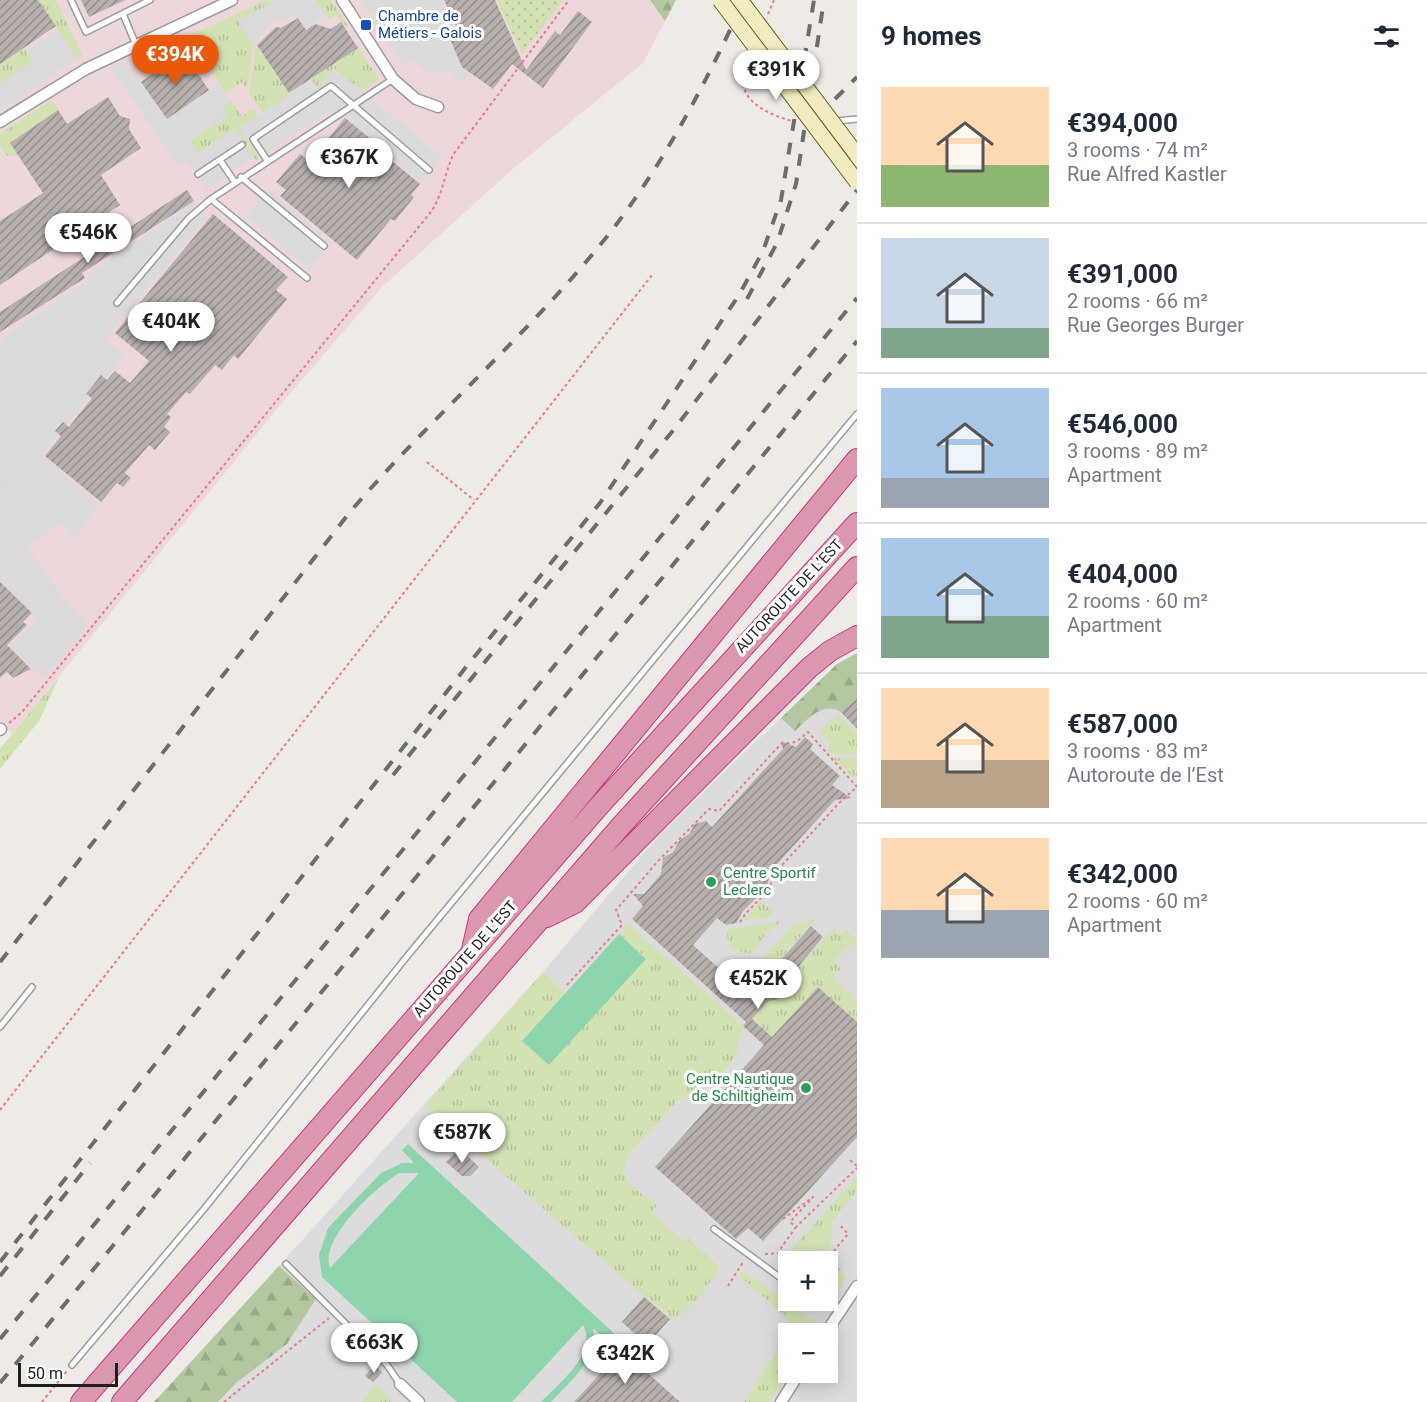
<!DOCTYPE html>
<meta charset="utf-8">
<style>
:root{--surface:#fff;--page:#f2f2f3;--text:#1f2937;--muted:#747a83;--line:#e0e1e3;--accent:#ea580c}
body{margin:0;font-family:Roboto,sans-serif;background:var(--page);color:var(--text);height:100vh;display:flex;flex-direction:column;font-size:22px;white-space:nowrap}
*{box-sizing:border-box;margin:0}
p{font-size:20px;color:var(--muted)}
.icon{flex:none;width:33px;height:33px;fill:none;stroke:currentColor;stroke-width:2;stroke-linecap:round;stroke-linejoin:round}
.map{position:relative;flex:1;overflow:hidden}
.details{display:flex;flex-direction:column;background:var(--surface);width:570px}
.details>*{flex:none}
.buttons{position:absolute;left:778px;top:1251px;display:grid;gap:12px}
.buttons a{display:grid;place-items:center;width:60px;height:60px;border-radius:0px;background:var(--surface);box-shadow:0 3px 15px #0003;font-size:30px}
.scale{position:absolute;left:18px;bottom:15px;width:100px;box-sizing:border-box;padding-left:6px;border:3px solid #1f1f1f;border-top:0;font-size:16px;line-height:21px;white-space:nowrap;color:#1f1f1f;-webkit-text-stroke:4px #fff;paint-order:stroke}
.price{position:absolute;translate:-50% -51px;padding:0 14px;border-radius:21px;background:#fff;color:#222;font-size:20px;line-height:39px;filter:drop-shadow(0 2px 3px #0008)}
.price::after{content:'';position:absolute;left:50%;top:36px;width:18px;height:14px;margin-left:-9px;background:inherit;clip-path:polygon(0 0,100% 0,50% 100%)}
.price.on{background:var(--accent);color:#fff}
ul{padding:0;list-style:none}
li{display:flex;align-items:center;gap:18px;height:150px;padding:0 24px}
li+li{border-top:2px solid var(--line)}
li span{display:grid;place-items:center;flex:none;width:168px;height:120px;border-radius:0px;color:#555}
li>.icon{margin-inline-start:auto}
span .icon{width:72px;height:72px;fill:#fffc;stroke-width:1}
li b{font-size:26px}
h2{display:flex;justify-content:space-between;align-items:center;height:72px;padding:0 24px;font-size:26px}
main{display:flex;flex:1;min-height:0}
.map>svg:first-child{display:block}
.residential{fill:#dddcdc;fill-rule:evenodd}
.commercial{fill:#edd7da}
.grass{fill:url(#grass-tufts)}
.forest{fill:url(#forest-firs)}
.garden{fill:url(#garden-dots)}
.pitch{fill:#8ed4ac;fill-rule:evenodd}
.parking{fill:#dbdbdb}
.building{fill:url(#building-hatch)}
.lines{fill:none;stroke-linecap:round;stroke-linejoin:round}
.lane-casing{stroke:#9c9c9c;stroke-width:8}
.street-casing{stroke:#9c9c9c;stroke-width:13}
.highway-casing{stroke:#c53a83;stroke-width:22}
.path{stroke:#e97d85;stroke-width:2;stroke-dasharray:3 3;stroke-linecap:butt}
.lane{stroke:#fff;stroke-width:5}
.street{stroke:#fff;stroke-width:10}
.highway{stroke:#dc97b0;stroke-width:20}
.rail{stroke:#6d6d6d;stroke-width:4;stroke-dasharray:12 12;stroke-linecap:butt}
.secondary-bridge-casing{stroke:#696312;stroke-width:17;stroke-linecap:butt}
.secondary-bridge{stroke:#f2ebc1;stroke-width:15}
.transit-dot{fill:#1a4fb4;stroke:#fff;stroke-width:2}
.leisure-dot{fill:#2e9e5b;stroke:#fff;stroke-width:2}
.labels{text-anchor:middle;stroke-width:6;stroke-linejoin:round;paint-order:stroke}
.transit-label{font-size:15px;fill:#164399;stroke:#fff;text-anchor:start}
.street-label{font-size:15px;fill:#1f1f1f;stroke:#fff}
.leisure-label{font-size:15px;fill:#27864d;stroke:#fff;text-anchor:start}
</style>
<main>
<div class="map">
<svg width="857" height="1402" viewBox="0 0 857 1402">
<defs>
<pattern id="grass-tufts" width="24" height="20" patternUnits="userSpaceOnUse" patternTransform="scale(1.5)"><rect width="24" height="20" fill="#d2e2b2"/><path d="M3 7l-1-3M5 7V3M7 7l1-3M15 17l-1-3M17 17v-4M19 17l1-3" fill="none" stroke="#b4c199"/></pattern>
<pattern id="forest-firs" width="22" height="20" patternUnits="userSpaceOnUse" patternTransform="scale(1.5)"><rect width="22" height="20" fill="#b3c8a0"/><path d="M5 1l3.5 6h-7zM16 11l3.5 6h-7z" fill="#9aab89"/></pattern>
<pattern id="garden-dots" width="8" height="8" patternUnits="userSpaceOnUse" patternTransform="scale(1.5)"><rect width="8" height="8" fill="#d2e2b2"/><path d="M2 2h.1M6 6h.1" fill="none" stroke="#b4c199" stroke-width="1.8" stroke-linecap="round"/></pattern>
<pattern id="building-hatch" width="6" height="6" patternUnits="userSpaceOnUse" patternTransform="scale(1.5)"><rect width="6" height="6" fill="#b7afac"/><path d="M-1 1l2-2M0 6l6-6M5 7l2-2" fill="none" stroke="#948e8b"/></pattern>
</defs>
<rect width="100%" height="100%" fill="#eeeae6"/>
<path class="residential" d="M 857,653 L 857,1402 L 218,1402 L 236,1383 L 287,1344 L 316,1299 L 279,1266 L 543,972 L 662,832 L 837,664 ZM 789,1262 L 828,1262 L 828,1300 L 789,1300 ZM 789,1334 L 828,1334 L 828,1372 L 789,1372 Z"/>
<path class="commercial" d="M 0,0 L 676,0 L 643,63 L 514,168 L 382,287 L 281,404 L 12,734 L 0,721 Z"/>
<path class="grass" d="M 38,0 L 56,0 L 82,55 L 77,58 Z
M 266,0 L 275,2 L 237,20 L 253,44 L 247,90 L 242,82 L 226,93 L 186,37 Z
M 315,0 L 331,0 L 348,26 L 345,28 L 336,15 L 329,19 Z
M 258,47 L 290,95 L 263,113 L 249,93 L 256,48 Z
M 23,48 L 33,62 L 0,84 L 0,64 Z
M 358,48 L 379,79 L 353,96 L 321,88 L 318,90 L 311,79 Z
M 51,100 L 58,110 L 10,143 L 18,155 L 7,156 L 0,145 L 0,134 Z
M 231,101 L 242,116 L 254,109 L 258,116 L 239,128 L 259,158 L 256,160 L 235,129 L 198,153 L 190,141 L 227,115 L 222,107 Z
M 59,677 L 39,721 L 0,769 L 0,749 Z
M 838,715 L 857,733 L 857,754 L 828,754 L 830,743 L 819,731 Z
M 832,758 L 857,758 L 857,775 L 854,778 Z
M 761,901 L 773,912 L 769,917 L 744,920 Z
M 816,918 L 777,964 L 797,968 L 834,928 L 841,935 L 846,930 L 857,940 L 857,945 L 853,942 L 841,969 L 833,977 L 857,1000 L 857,1022 L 818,987 L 772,1037 L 751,1018 L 784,983 L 761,961 L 793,925 Z
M 782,921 L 765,935 L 752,954 L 736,951 L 729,944 L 726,930 Z
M 627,923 L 743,1026 L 736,1056 L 718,1077 L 678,1100 L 628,1155 L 623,1173 L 631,1186 L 657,1205 L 652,1212 L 684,1242 L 689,1239 L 720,1268 L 700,1297 L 674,1322 L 425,1106 L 543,972 L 565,993 L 522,1041 L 646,958 L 619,934 Z
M 857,1176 L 857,1191 L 832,1222 L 830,1250 L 791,1250 Z
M 830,1256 L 847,1278 L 834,1296 L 828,1292 L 828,1262 L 792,1261 L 791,1257 Z
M 742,1270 L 818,1324 L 815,1333 L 789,1334 L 789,1373 L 769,1402 L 744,1402 L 767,1364 L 788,1338 L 738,1276 Z
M 376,1385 L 392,1399 L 390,1402 L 361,1402 Z"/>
<path class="forest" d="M 650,0 L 676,0 L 665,21 Z
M 857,653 L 857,698 L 841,712 C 823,701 808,719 795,731 L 781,718 L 837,664 Z
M 279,1266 L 316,1299 L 287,1344 L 236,1383 L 218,1402 L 154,1402 Z"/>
<path class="garden" d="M 497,0 L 563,0 L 522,54 Z"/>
<path class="pitch" d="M 619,934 L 646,959 L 549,1065 L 522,1041 Z
M 408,1144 L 617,1336 L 610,1343 L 593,1328 C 598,1360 570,1381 551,1402 L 541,1402 C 559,1383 598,1354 583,1325 L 512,1402 L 457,1402 L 322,1277 L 319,1255 L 328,1228 L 381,1173 L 402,1163 L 414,1163 L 402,1150 ZM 399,1173 L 419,1173 L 330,1268 C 319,1239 376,1187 399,1173 Z"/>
<path class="parking" d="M 278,0 L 315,0 L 325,15 L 306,29 L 298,17 L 271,20 L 255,46 L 237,20 Z
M 361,0 L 442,0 L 455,30 L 445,36 L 469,75 L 463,82 L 448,71 L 430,74 L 414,60 L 403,66 Z
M 58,30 L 77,58 L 0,112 L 0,84 L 33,62 L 26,51 Z
M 122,62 L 141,82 L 167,119 L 218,83 L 231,101 L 222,107 L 228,115 L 190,141 L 199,153 L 235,129 L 254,157 L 206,189 L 187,161 L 178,166 L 111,68 Z
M 334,68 L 442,157 L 422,182 L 332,109 L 259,158 L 239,128 L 312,81 L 318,90 Z
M 268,189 L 332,243 L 310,270 L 246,216 Z
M 191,203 L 206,218 L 114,328 L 105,341 L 124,356 L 42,455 L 99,504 L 76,538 L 61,524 L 26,546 L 64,599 L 89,624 L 43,678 L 10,646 L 38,619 L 0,580 L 0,491 L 3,489 L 0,484 L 0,345 L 4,342 L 3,337 L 88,281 L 86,277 Z
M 841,805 L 857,826 L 857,866 L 855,869 L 833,841 L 839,835 L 831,834 L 823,842 L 823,857 L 818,857 L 813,867 L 804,873 L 803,878 L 798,878 L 794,888 L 789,888 L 788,881 L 783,887 L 782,896 L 789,903 L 797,904 L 796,890 L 801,889 L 801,885 L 806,884 L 805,880 L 811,879 L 815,869 L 820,869 L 820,864 L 825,863 L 825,859 L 830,859 L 831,866 L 836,869 L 843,863 L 850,871 L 843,878 L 852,887 L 844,894 L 837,890 L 833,898 L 857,919 L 857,936 L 816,903 L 805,907 L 810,912 L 802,919 L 798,915 L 784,915 L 777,910 L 771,897 L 776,876 Z
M 853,942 L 857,945 L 857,1000 L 833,977 L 841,969 L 833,962 Z
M 720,1268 L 742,1278 L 784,1315 L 790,1325 L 783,1331 L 788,1338 L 767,1364 L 744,1402 L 680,1402 L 633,1360 L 647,1345 L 654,1350 L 673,1333 L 670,1325 L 700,1297 Z"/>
<path class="building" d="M 0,0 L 38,0 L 56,26 L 0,64 Z
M 81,0 L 125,0 L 89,17 Z
M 444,0 L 495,0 L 526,70 L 555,31 L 560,35 L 578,11 L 592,22 L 543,88 L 512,64 L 493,89 L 462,67 L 449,37 L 459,33 Z
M 298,18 L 306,30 L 315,24 L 331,29 L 341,22 L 358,48 L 289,93 L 257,45 L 276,27 L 281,28 Z
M 183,52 L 209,90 L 167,119 L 141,82 Z
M 108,97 L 120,116 L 130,119 L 129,129 L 141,148 L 101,175 L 120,205 L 0,285 L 0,221 L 43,193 L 10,143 L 58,110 L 67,124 Z
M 345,118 L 394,158 L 392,161 L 420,184 L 411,195 L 414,197 L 395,221 L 391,219 L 357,260 L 280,196 L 286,190 L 276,182 L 300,154 L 309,161 Z
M 187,190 L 194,201 L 82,273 L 85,278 L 0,332 L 0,312 Z
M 213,214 L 288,277 L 276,290 L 287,299 L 238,359 L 234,355 L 222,370 L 215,365 L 190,394 L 186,392 L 167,414 L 171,417 L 164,427 L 170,432 L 155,450 L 149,445 L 125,473 L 131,478 L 123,487 L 117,483 L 101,502 L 45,456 L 61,436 L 55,431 L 63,422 L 69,427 L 92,398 L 86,394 L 101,375 L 107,380 L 115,371 L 130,383 L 149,361 L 115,333 Z
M 0,582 L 32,613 L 23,622 L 27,625 L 7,645 L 31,669 L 13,678 L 7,672 L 0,678 Z
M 857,698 L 857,729 L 841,712 Z
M 805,737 L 813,744 L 810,749 L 840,776 L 832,785 L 851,798 L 835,800 L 769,873 L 768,887 L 743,911 L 736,923 L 726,925 L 717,918 L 693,945 L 737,984 L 746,968 L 753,969 L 761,961 L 771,971 L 811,926 L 823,937 L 778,991 L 778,999 L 768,1001 L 752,1019 L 772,1037 L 818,987 L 857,1022 L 857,1137 L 763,1241 L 748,1228 L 736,1239 L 655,1167 L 764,1045 L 743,1026 L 746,1022 L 632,919 L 643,906 L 633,894 L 644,894 L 661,874 L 663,858 L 673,852 L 679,841 L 689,834 L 695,824 L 706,821 L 712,827 L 783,749 L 781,741 L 796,747 Z
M 459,1148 L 479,1167 L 470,1176 L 462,1176 L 446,1162 Z
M 644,1297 L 670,1319 L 647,1345 L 622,1322 Z
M 622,1350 L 633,1360 L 680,1402 L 574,1402 Z
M 374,1365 L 382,1372 L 373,1382 L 365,1376 Z"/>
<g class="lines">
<defs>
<path id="lane" d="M 71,0 L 86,32 L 150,0
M 123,14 L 136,45
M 817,123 L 857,119
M 220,160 L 234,181
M 267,160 L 253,139 L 331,86 L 429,170
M 198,174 L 242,145
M 241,177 L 324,246
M 211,199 L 307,278
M 117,303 L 188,219 L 211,199 L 393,79
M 0,1027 L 32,987
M 714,1229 L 789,1284
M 286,1264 L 387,1365 L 400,1384
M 72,1365 L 204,1209 L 409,954 L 857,414"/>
<path id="street" d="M 342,0 L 393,79 L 416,99 L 438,107
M 0,122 L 86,69 L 232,0
M 0,730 L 1,729
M 825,1334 L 857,1286
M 400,1384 L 419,1402
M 781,1402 L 800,1372"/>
<path id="highway" d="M 547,917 L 575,903 L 809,668 L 830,651 L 857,636
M 472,950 L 479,919 L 857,459
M 81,1402 L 599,806 L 857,523
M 122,1402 L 620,827 L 857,567"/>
</defs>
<use href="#lane" class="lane-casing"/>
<use href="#street" class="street-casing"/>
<use href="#highway" class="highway-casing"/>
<path class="path" d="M 768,14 L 774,0
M 749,61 C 747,67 742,76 743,83 C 745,105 775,117 793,121
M 427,462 L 474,500
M 9,723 L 22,712 L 431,212 C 443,194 444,175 453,155 L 569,0
M 567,985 L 622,925 L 616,910 L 659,860 L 709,809 L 719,811 L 781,744 L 796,742 L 808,732 L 857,787 L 839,803 L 773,875 C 772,879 771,886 768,889 C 759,902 746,910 739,924
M 0,1110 L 652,275
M 850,1160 L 857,1166
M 783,1219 L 813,1197 L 790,1222 L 796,1227 L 857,1168
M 796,1227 L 781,1248 L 781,1253 L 833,1252 L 848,1234 L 839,1224
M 765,1254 L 781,1253 L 785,1270
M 728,1286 L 743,1262
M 42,1402 L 67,1371
M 224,1402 L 329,1318"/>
<use href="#lane" class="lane"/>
<use href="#street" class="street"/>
<use href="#highway" class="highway"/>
<path class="rail" d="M 835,99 L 857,77
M 747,299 L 777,243 L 796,184 L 824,0
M 393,775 L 675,428 L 857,190
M 0,962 L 350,512 C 431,417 527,336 605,239 C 663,166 705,85 744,0
M 0,1262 L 470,662 L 600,503 L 739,295 L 763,251 L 781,200 L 814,0
M 0,1276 L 90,1163
M 0,1339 L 857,298
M 0,1383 L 857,341"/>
<defs>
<path id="secondary-bridge" d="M 720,0 L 857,182
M 740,0 L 857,155"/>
</defs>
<use href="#secondary-bridge" class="secondary-bridge-casing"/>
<use href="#secondary-bridge" class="secondary-bridge"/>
</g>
<rect class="transit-dot" x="360" y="19" width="12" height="12" rx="3"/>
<g class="leisure-dot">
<circle cx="711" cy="882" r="6"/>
<circle cx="806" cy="1088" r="6"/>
</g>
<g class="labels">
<g class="transit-label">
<text x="378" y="21">Chambre de<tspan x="378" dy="17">Métiers - Galois</tspan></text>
</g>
<g class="street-label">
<text transform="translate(789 596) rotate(-47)" y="5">AUTOROUTE DE L’EST</text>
<text transform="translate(465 959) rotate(-49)" y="5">AUTOROUTE DE L’EST</text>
</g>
<g class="leisure-label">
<text x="723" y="878">Centre Sportif<tspan x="723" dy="17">Leclerc</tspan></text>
<text x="794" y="1084" text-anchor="end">Centre Nautique<tspan x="794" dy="17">de Schiltigheim</tspan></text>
</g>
</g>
</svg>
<div class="buttons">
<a>+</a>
<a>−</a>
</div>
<div class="scale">50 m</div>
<b class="price on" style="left:175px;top:86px">€394K</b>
<b class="price" style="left:776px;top:101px">€391K</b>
<b class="price" style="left:349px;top:189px">€367K</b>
<b class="price" style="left:88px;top:264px">€546K</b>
<b class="price" style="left:171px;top:353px">€404K</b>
<b class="price" style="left:758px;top:1010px">€452K</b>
<b class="price" style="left:462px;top:1164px">€587K</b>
<b class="price" style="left:374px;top:1374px">€663K</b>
<b class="price" style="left:625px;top:1385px">€342K</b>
</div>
<section class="details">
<h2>9 homes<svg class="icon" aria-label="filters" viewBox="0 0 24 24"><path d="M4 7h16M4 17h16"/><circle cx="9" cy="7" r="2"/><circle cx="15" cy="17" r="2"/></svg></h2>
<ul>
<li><span style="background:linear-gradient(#ffd9b3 65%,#8fb573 0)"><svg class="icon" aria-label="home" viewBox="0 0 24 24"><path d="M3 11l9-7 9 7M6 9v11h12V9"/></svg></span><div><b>€394,000</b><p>3 rooms · 74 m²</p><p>Rue Alfred Kastler</p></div></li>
<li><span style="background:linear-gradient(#c9d6e8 75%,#7fa58c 0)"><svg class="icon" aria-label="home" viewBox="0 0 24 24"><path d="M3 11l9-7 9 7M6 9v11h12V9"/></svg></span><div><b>€391,000</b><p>2 rooms · 66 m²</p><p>Rue Georges Burger</p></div></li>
<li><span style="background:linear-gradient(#a9c7e8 75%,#9aa5b1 0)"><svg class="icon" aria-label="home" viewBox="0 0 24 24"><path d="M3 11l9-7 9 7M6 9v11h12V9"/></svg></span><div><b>€546,000</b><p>3 rooms · 89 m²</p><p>Apartment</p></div></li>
<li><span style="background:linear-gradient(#a9c7e8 65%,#7fa58c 0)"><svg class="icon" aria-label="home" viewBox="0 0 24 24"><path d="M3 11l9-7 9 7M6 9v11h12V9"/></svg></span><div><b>€404,000</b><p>2 rooms · 60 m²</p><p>Apartment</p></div></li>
<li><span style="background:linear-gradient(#ffd9b3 60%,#b9a48a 0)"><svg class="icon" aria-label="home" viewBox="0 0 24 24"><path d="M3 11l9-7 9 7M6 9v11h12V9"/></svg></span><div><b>€587,000</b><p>3 rooms · 83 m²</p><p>Autoroute de l’Est</p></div></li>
<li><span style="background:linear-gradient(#ffd9b3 60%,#9aa5b1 0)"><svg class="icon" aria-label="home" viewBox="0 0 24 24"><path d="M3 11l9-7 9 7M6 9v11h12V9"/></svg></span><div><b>€342,000</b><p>2 rooms · 60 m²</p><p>Apartment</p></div></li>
</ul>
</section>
</main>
